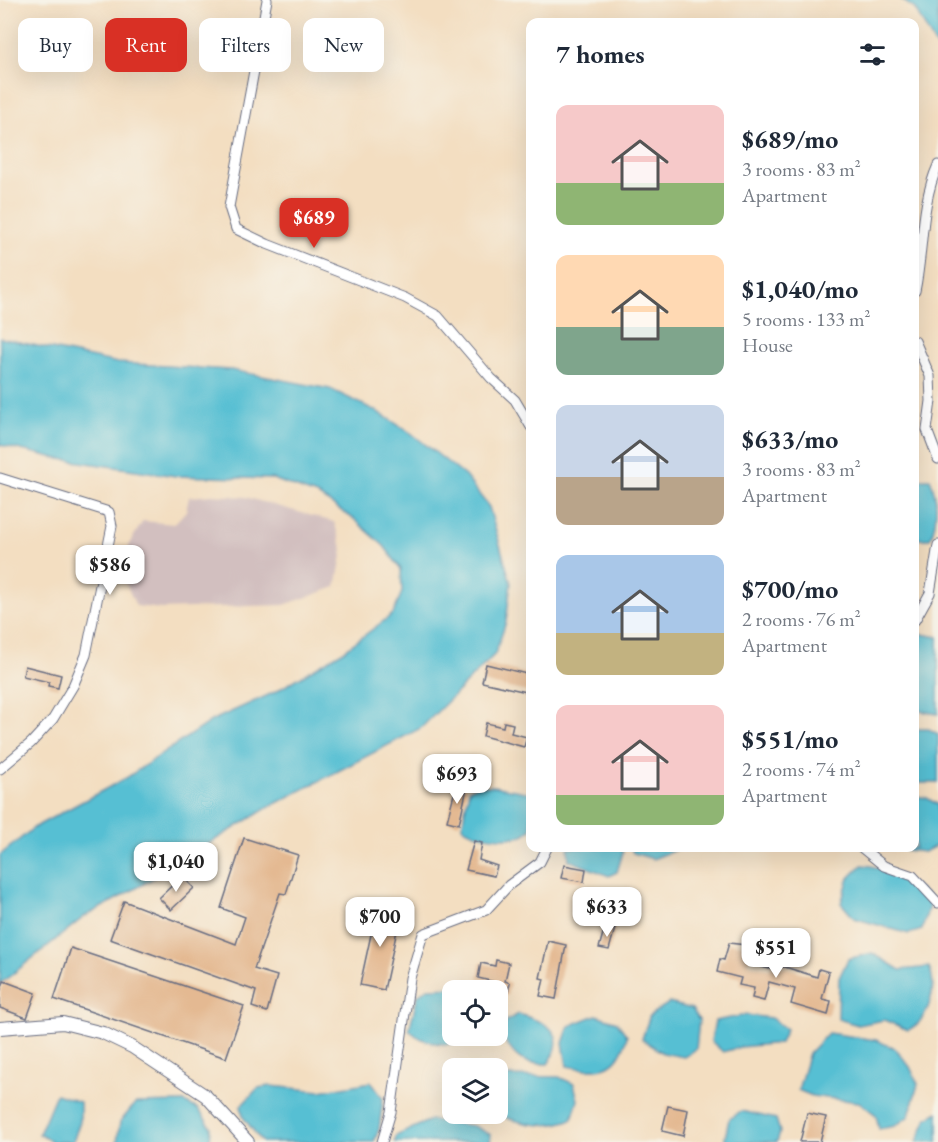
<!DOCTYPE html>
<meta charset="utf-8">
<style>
:root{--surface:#fff;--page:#f2f2f3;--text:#1f2937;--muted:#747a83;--accent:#d93025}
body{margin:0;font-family:"EB Garamond",serif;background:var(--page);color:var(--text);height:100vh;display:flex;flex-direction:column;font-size:22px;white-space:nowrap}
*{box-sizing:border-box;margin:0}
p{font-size:20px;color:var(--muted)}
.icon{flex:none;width:33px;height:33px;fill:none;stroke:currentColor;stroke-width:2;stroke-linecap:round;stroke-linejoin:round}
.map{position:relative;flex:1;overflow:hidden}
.drawer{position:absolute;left:526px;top:18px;width:393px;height:834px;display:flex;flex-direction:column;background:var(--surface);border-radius:12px;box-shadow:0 6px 24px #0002}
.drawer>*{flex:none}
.hud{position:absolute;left:18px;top:18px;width:418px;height:54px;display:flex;gap:12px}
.tools{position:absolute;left:442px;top:980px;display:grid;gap:12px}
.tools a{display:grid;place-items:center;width:66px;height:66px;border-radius:12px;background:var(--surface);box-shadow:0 6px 24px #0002;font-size:30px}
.price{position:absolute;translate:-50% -51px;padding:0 14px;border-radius:12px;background:#fff;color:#222;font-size:20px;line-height:39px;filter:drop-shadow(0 2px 3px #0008)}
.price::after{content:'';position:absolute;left:50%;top:36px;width:18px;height:14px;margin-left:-9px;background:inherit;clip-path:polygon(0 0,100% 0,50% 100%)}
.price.active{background:var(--accent);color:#fff}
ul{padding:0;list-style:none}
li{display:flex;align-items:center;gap:18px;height:150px;padding:0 30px}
li span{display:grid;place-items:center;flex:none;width:168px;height:120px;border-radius:12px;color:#555}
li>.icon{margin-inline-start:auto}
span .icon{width:72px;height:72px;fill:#fffc;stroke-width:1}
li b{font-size:26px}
h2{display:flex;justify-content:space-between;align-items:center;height:72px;padding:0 30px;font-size:26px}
.tag{padding:0 21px;border-radius:12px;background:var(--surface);box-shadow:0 6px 24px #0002;font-size:21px;line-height:54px}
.tag.active{background:var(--accent);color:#fff}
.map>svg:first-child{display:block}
.industrial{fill:#d2bfbf}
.water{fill:#56bfd3;stroke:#387798;stroke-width:1.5}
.building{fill:#e4b992}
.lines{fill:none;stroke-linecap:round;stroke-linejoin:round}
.street-casing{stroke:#676c81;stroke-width:11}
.secondary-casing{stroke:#676c81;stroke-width:14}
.street{stroke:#fff;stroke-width:9}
.secondary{stroke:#fff;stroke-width:12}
</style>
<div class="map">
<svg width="938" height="1142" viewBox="0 0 938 1142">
<rect width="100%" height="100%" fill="#f7f3e8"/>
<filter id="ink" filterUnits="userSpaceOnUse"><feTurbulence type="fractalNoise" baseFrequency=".0167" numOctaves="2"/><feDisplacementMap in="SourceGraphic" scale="12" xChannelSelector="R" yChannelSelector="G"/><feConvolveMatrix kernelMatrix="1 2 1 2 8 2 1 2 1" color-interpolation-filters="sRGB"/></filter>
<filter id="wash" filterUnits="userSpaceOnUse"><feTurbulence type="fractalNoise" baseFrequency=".008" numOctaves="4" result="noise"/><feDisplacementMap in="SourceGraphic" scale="24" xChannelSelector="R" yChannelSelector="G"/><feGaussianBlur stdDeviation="1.35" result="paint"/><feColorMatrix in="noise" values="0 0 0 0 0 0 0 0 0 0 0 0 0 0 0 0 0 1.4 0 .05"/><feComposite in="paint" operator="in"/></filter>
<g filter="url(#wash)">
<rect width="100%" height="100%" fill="#f3dec1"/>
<path class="industrial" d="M 211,495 L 245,497 L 334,522 L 343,550 L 336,587 L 284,605 L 161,609 L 136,606 L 125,582 L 129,544 L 143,521 L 174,524 L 186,511 L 189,497 Z"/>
<path class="water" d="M 902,0 L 938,0 L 938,50 L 915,9 Z
M 0,338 L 118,363 L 231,370 L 330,389 L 376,411 L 411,433 L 465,476 L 489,507 L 511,583 L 506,622 L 495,654 L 421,728 L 267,808 L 140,886 L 84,917 L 0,984 L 0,855 L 35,827 L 126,778 L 211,721 L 275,692 L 342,652 L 393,614 L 402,592 L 401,569 L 384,546 L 354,519 L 319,496 L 273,479 L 176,476 L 60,459 L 0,445 Z
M 915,479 L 930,479 C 938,496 938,522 930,539 L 915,539 Z
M 916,633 L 938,637 L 938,714 L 915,710 Z
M 915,729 L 929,729 L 938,734 L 938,783 L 915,783 Z
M 476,786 L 493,786 L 531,793 L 531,829 C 519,844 475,838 462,826 L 469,790 Z
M 915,796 L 927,798 L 938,805 L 938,845 L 924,852 L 888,848 L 915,848 Z
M 568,848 L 621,848 L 623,852 L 617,872 L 609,876 L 569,860 Z
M 631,848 L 680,848 L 653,859 L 633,853 Z
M 862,865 C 883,865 916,885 931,899 L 922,930 L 909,934 L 854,918 L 841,903 L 849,878 Z
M 872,953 L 900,970 L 929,967 C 938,987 929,1021 908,1030 L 884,1020 L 858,1025 L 838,1019 L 839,978 L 848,959 Z
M 458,987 L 461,990 L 453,990 L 453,1035 L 471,1035 L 471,1039 C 449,1047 426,1046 409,1030 L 418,995 L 428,988 Z
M 669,1003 L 692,1009 L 699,1020 L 696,1049 L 684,1057 L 663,1053 L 642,1039 L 650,1015 Z
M 518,1014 C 547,1022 570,1033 548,1064 C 522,1064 515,1059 503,1037 L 506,1021 Z
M 596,1015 L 617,1022 L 627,1036 C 619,1071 600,1073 567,1066 L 563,1043 L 569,1026 Z
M 746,1015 L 771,1018 L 786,1029 L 780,1043 L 740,1047 L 723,1052 L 711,1041 L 715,1021 Z
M 828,1033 L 876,1040 L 896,1049 L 910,1067 L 918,1084 L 909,1116 L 895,1126 L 879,1129 L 876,1115 L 859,1102 L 812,1096 L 798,1090 L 809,1053 Z
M 501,1076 L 559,1077 L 574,1084 L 578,1100 L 572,1119 C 547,1129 526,1125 502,1116 L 498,1107 L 498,1078 Z
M 371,1082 L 383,1098 L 379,1129 L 374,1142 L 262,1142 L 243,1117 L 241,1106 L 258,1088 L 271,1086 L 320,1091 Z
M 56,1094 L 80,1102 L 80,1121 L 73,1142 L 52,1142 L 39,1134 Z
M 184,1102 L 198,1109 L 211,1127 L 210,1142 L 117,1142 L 120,1122 L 136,1103 Z
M 741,1111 L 776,1119 L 780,1132 L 777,1142 L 726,1142 L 725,1138 L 729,1119 Z
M 938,1112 L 938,1142 L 917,1142 L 927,1118 Z
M 430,1120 L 474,1126 L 491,1135 L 490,1142 L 395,1142 L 396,1136 Z"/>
<g id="blocks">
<path class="building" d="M 486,664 L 531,675 L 531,693 L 482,682 Z
M 25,666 L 61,675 L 58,688 L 48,686 L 49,682 L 23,676 Z
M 504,722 L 513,724 L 511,733 L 527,737 L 524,747 L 483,736 L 486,723 L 503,727 Z
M 456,786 L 467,788 L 459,824 L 447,821 Z
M 244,838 L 298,855 L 286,894 L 280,893 L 254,969 L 277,976 L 267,1012 L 252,1007 L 256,991 L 110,939 L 124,901 L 236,944 L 245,917 L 221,908 Z
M 474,841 L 482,843 L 479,860 L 497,866 L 494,876 L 466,870 Z
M 564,865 L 586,869 L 584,882 L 561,878 Z
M 182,876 L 194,888 L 171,910 L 159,898 Z
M 377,907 L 401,912 L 384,990 L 360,985 Z
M 605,926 L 615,928 L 609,950 L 599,948 Z
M 548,941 L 566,945 L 556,999 L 540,996 L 544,979 L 540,978 Z
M 729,943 L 754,946 L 749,964 L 770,969 L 771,966 L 785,967 L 817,977 L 819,969 L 829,972 L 822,999 L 831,1001 L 828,1015 L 791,1004 L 795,989 L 769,982 L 764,1001 L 752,998 L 754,988 L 739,985 L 741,978 L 717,972 L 720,959 L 724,960 Z
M 71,948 L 244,1006 L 226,1058 L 54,999 Z
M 496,960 L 509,963 L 505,981 L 510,983 L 507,996 L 493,990 L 495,982 L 478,978 L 481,963 L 495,966 Z
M 4,981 L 36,993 L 27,1018 L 0,1008 L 0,992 Z
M 668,1106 L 688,1110 L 683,1136 L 662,1131 Z
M 807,1113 L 826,1117 L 820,1142 L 800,1142 Z"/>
</g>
</g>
<g filter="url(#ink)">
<use href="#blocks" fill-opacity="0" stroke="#676c81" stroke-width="1.5"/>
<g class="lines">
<defs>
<path id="street" d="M 267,0 L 229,207 L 236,229 L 267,244 L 405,298 L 438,316 L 491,378 L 515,400 L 531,427
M 915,291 C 924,249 920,205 938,165
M 915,341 L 930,376 L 931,401 L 927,430 L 938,459
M 0,478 L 109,512 L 112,526 L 86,655 L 73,686 L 53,719 L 31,743 L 0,769
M 915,620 L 930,593 L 938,545
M 862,848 L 884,866 L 913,876 L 938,903
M 382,1142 L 391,1112 L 410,978 L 423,934 L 486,910 L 509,885 L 540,862 L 547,848"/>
<path id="secondary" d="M 0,1028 L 63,1023 L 103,1033 L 132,1047 L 206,1096 L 248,1142"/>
</defs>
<use href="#street" class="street-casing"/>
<use href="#secondary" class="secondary-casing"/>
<use href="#street" class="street"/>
<use href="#secondary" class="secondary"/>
</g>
</g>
</svg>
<div class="tools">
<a><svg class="icon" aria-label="locate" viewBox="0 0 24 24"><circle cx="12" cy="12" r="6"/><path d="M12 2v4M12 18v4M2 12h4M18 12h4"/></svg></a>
<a><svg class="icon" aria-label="layers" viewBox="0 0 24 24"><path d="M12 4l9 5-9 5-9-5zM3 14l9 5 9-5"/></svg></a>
</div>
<b class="price active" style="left:314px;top:249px">$689</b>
<b class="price" style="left:110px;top:596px">$586</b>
<b class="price" style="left:457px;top:805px">$693</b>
<b class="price" style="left:176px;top:893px">$1,040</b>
<b class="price" style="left:607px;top:938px">$633</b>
<b class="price" style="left:380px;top:948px">$700</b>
<b class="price" style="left:776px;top:979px">$551</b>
<div class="hud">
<a class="tag">Buy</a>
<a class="tag active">Rent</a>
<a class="tag">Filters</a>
<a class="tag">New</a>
</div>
<section class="drawer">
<h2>7 homes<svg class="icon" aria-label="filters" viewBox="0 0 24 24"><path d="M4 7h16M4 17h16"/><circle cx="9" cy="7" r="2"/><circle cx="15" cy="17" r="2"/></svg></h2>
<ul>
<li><span style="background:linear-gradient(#f6c9c9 65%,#8fb573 0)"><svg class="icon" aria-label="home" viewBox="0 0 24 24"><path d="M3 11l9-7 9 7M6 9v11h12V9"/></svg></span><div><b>$689/mo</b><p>3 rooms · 83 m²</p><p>Apartment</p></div></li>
<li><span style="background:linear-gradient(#ffd9b3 60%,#7fa58c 0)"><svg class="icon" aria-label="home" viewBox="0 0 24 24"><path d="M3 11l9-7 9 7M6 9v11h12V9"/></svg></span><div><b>$1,040/mo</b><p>5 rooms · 133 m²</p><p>House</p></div></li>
<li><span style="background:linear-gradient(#c9d6e8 60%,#b9a48a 0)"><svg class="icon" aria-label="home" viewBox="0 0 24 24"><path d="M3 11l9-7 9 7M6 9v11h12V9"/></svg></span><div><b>$633/mo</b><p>3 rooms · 83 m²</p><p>Apartment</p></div></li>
<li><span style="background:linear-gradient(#a9c7e8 65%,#c2b280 0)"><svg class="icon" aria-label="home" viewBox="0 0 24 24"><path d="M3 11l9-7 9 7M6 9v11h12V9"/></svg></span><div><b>$700/mo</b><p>2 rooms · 76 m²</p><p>Apartment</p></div></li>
<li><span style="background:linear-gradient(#f6c9c9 75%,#8fb573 0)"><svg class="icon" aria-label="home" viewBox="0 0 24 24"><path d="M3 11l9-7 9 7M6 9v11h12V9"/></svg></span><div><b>$551/mo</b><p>2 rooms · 74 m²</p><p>Apartment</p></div></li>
</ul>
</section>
</div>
